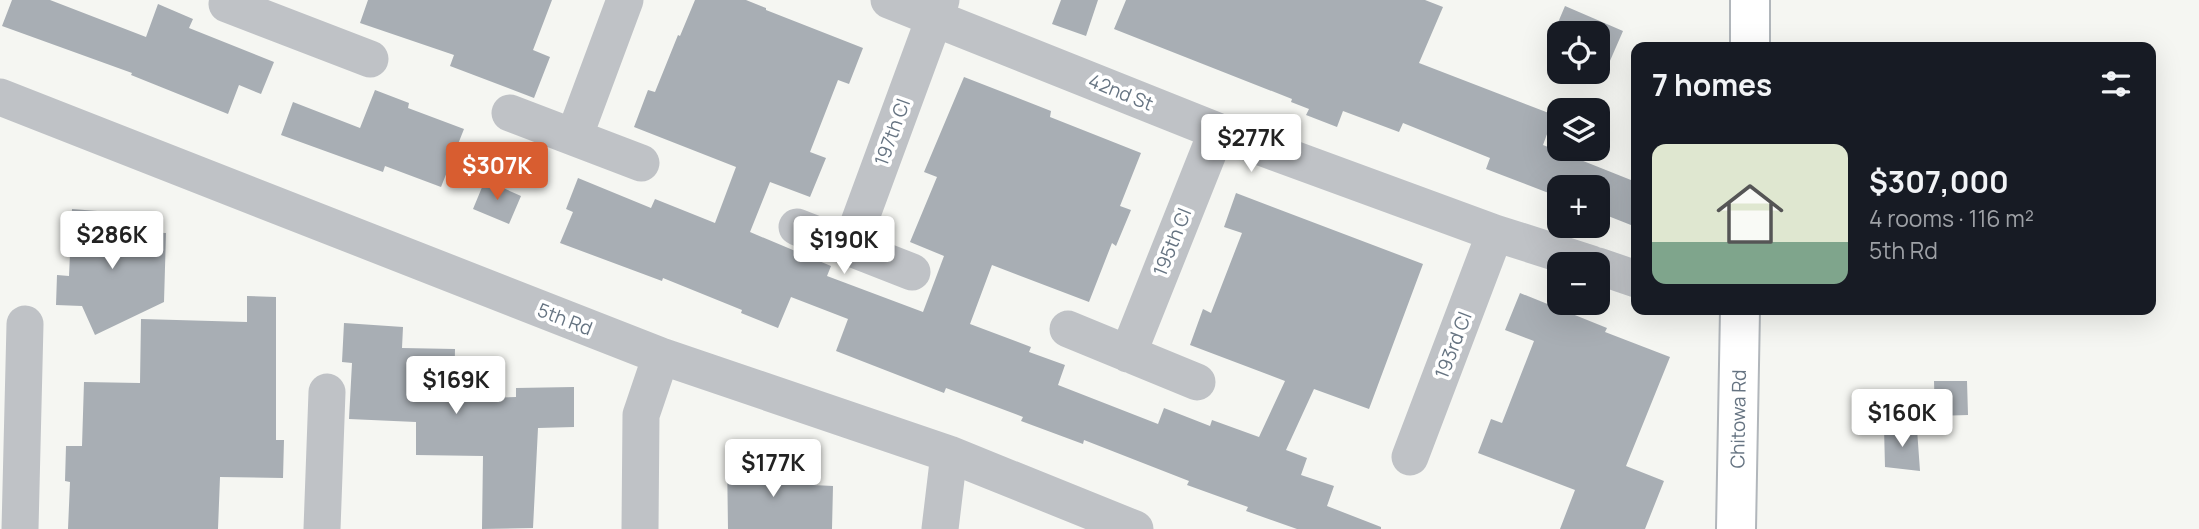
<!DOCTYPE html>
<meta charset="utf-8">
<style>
:root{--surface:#171b24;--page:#242831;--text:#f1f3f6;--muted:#9ea1a6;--line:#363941;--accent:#d85d30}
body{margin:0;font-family:Manrope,sans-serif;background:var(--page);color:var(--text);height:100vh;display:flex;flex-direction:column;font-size:26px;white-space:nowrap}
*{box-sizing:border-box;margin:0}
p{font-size:23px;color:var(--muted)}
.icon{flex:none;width:38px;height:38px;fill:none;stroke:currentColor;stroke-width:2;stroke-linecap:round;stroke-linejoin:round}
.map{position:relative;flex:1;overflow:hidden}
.side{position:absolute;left:1631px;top:42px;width:525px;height:273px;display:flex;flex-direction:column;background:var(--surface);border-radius:14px;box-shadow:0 7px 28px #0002}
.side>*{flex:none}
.fabs{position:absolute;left:1547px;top:21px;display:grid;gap:14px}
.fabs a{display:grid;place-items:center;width:63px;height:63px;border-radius:14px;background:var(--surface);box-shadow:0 7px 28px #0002;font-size:35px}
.price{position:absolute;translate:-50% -60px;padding:0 16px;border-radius:7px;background:#fff;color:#222;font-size:23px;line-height:46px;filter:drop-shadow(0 2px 4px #0008)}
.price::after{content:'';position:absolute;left:50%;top:42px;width:21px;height:16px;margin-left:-10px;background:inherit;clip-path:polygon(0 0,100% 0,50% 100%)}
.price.current{background:var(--accent);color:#fff}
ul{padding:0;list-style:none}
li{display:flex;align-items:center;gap:21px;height:175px;padding:0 21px}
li+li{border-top:2px solid var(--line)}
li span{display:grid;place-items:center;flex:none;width:196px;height:140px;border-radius:14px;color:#555}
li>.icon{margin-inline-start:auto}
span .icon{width:84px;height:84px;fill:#fffc;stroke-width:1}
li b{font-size:30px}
h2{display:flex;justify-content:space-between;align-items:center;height:84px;padding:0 21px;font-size:30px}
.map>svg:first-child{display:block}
.building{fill:#a8aeb4}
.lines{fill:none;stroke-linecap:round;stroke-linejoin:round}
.secondary-casing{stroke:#b1b6bb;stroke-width:42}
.street{stroke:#bfc2c6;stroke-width:37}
.secondary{stroke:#fff;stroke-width:38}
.labels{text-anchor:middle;stroke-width:7;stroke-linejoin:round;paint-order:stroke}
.street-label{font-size:19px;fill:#667482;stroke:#fff}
</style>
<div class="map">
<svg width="2199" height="529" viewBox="0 0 2199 529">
<rect width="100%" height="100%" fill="#f5f6f2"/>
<path class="building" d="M 12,0 L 50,0 L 146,37 L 158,4 L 193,19 L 189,28 L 274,62 L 261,94 L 239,85 L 228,114 L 131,75 L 132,73 L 2,26 Z
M 368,0 L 552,0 L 533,50 L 550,57 L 534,98 L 450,66 L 454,55 L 360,23 Z
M 695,0 L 746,0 L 766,8 L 766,10 L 863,48 L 849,84 L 838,80 L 810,152 L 826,158 L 810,197 L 770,182 L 750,232 L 831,266 L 827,276 L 923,312 L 944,256 L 910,242 L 937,177 L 924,172 L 964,77 L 1051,111 L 1050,117 L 1141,153 L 1120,206 L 1131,210 L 1116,246 L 1112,243 L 1089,302 L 992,265 L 970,324 L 1031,347 L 1029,352 L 1065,365 L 1058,385 L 1158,424 L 1164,408 L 1210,426 L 1212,420 L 1259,437 L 1285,381 L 1190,345 L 1203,309 L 1211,313 L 1242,233 L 1224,227 L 1236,193 L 1423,264 L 1369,409 L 1314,389 L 1286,450 L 1307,458 L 1301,475 L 1334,486 L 1327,506 L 1381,527 L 1381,529 L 1297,529 L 1246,511 L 1248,507 L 1187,485 L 1189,481 L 1084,440 L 1083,444 L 1021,421 L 1023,417 L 946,388 L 944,393 L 836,351 L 848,319 L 791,297 L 778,328 L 741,313 L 742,310 L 663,278 L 662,281 L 560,243 L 573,212 L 566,209 L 578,178 L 651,208 L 655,199 L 715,223 L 736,167 L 634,127 L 648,90 L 655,92 L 678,35 L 680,36 Z
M 1061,0 L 1098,0 L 1086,36 L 1052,24 Z
M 1126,0 L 1425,0 L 1443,7 L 1419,63 L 1554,115 L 1543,145 L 1636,182 L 1636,227 L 1598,212 L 1598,187 L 1559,187 L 1559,197 L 1486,169 L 1490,158 L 1403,123 L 1399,132 L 1343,111 L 1337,127 L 1306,115 L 1309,109 L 1291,102 L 1292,99 L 1114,29 Z
M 1565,6 L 1623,31 L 1606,70 L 1598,67 L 1598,33 L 1559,33 L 1559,51 L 1548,46 Z
M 375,90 L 409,103 L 408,108 L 464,129 L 441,187 L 385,166 L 383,172 L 281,135 L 293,102 L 360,128 Z
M 485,180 L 521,196 L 509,224 L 473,209 Z
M 72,209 L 110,212 L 109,231 L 166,233 L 164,302 L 95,335 L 82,306 L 56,305 L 57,275 L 69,276 Z
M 1520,293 L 1607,328 L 1605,332 L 1670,357 L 1626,466 L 1664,481 L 1645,529 L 1560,529 L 1575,490 L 1478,453 L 1491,419 L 1502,423 L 1534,341 L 1505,330 Z
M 247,296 L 276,297 L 276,440 L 284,440 L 283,478 L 220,477 L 218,529 L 68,529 L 70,482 L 65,481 L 66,446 L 82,446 L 84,382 L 140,383 L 141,319 L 247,322 Z
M 344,323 L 403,327 L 402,348 L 455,349 L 454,399 L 516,397 L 516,388 L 574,387 L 574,427 L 538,428 L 533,528 L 482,529 L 483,456 L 416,455 L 416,422 L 349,419 L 352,363 L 342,362 Z
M 1934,381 L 1967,381 L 1968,415 L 1935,416 Z
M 1884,427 L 1917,429 L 1920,471 L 1885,467 Z
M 727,456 L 774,456 L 774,483 L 833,486 L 832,529 L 728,529 Z"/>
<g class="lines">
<defs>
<path id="secondary" d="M 1750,47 L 1750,0
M 1736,529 L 1740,310"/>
</defs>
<use href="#secondary" class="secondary-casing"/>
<path class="street" d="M 889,0 L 1217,131 L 1495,233 L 1592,264
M 227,4 L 370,59
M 0,97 L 661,356 L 949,454 L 1135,529
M 510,113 L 641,163
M 574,137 L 625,0
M 797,227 L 912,272
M 850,247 L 941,0
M 1598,266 L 1636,279
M 1068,329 L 1197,382
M 1128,354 L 1217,131
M 1410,457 L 1495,233
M 20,529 L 25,324
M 322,529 L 327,392
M 640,529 L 641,415 L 661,356
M 940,529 L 949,454"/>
<use href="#secondary" class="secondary"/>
</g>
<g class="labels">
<g class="street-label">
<text transform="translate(1121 92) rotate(22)" y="7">42nd St</text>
<text transform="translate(892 132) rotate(-70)" y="7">197th Cl</text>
<text transform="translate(1172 242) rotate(-68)" y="7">195th Cl</text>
<text transform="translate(565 319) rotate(21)" y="7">5th Rd</text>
<text transform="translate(1453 345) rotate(-69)" y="7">193rd Cl</text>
<text transform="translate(1738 419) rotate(-89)" y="7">Chitowa Rd</text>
</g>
</g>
</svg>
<div class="fabs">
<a><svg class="icon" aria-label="locate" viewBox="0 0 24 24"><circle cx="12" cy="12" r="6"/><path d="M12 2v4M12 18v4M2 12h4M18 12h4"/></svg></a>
<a><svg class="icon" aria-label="layers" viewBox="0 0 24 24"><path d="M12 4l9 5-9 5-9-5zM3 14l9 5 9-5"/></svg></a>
<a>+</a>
<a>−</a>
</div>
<b class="price" style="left:1251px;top:174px">$277K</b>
<b class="price current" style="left:497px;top:202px">$307K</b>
<b class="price" style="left:112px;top:271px">$286K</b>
<b class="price" style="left:844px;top:276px">$190K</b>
<b class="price" style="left:456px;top:416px">$169K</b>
<b class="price" style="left:1902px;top:449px">$160K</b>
<b class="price" style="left:773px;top:499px">$177K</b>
<section class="side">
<h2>7 homes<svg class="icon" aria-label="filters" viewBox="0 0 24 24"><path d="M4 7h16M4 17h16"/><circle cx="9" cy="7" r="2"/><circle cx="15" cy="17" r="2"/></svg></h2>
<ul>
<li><span style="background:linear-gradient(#dfe7d0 70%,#7fa58c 0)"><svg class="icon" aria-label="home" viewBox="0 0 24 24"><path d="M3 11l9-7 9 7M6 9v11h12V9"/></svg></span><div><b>$307,000</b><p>4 rooms · 116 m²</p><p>5th Rd</p></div></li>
</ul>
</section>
</div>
